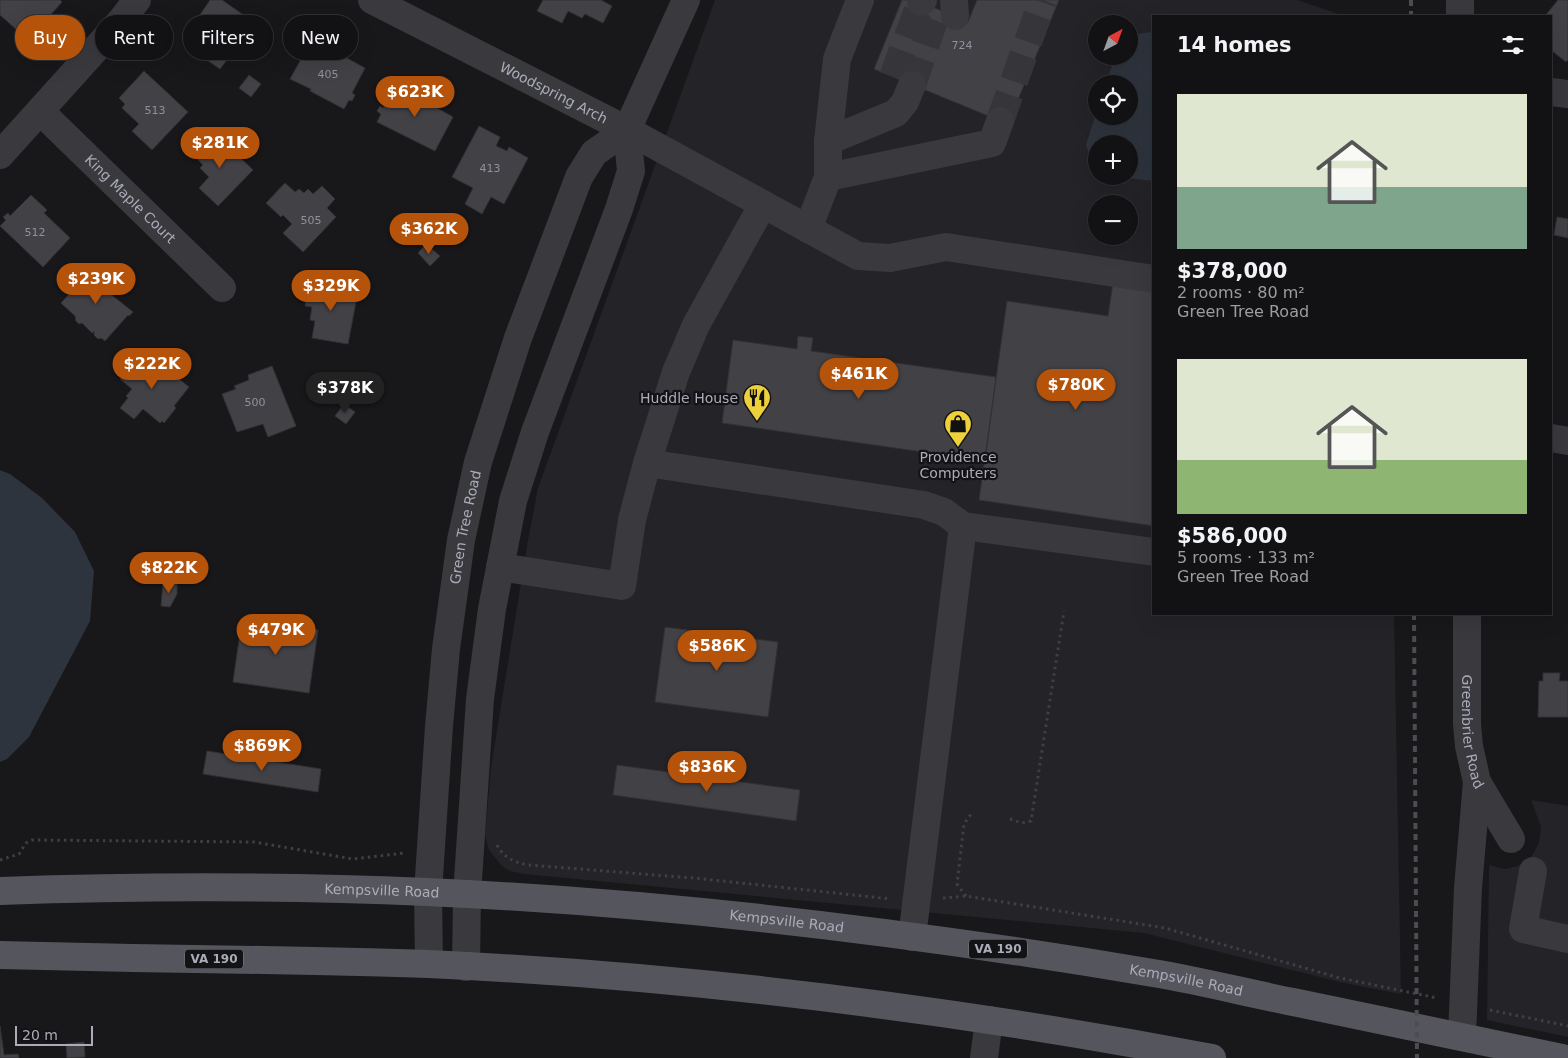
<!DOCTYPE html>
<meta charset="utf-8">
<style>
:root{--surface:#121114;--page:#1b1a1d;--text:#f1f3f6;--muted:#9c9da0;--line:#313134;--accent:#b45309}
body{margin:0;font-family:"DejaVu Sans",sans-serif;background:var(--page);color:var(--text);height:100vh;display:flex;flex-direction:column;font-size:19px;white-space:nowrap}
*{box-sizing:border-box;margin:0}
p{font-size:16px;color:var(--muted)}
.icon{flex:none;width:28px;height:28px;fill:none;stroke:currentColor;stroke-width:2;stroke-linecap:round;stroke-linejoin:round}
.map{position:relative;flex:1;overflow:hidden}
.drawer{position:absolute;left:1152px;top:15px;width:400px;height:600px;display:flex;flex-direction:column;background:var(--surface);border-radius:0px;box-shadow:0 5px 20px #0002,0 0 0 1px var(--line)}
.drawer>*{flex:none}
.guide{position:absolute;left:15px;top:15px;width:475px;height:45px;display:flex;gap:10px}
.needle{width:32px;rotate:41deg}
.controls{position:absolute;left:1088px;top:15px;display:grid;gap:10px}
.controls a{display:grid;place-items:center;width:50px;height:50px;border-radius:50%;background:var(--surface);box-shadow:0 5px 20px #0002,0 0 0 1px var(--line);font-size:25px}
.scale{position:absolute;left:15px;bottom:12px;width:78px;box-sizing:border-box;padding-left:5px;border:2px solid #aaacb9;border-top:0;font-size:14px;line-height:18px;white-space:nowrap;color:#aaacb9;-webkit-text-stroke:4px #131215;paint-order:stroke}
.price{position:absolute;translate:-50% -42px;padding:0 11px;border-radius:18px;background:var(--accent);color:#fff;font-size:16px;line-height:32px;filter:drop-shadow(0 1px 2px #0008)}
.price::after{content:'';position:absolute;left:50%;top:30px;width:15px;height:11px;margin-left:-8px;background:inherit;clip-path:polygon(0 0,100% 0,50% 100%)}
.price.active{background:#222;color:#fff}
ul{padding:0;list-style:none}
li{display:grid;align-content:center;gap:10px;height:265px;padding:0 25px}
li span{display:grid;place-items:center;height:155px;border-radius:0px;color:#555}
li>.icon{margin-inline-start:auto}
span .icon{width:90px;height:90px;fill:#fffc;stroke-width:1}
li b{font-size:21px}
h2{display:flex;justify-content:space-between;align-items:center;height:60px;padding:0 25px;font-size:21px}
.chip{padding:0 18px;border-radius:22px;background:var(--surface);box-shadow:0 5px 20px #0002,0 0 0 1px var(--line);font-size:18px;line-height:45px}
.chip.active{background:var(--accent);color:#fff}
.map>svg:first-child{display:block}
.built{fill:#242327;fill-rule:evenodd}
.water{fill:#2e343d}
.building{fill:#424146;stroke:#323235}
.lines{fill:none;stroke-linecap:round;stroke-linejoin:round}
.minor-tunnel{stroke:#35353a;stroke-width:28;stroke-dasharray:28 14;stroke-linecap:butt}
.path{stroke:#3f3f45;stroke-width:3;stroke-dasharray:2.5 4;stroke-linecap:butt}
.minor{stroke:#39393e;stroke-width:28}
.major{stroke:#55555d;stroke-width:28}
.rail{stroke:#4c4c53;stroke-width:4;stroke-dasharray:6 5;stroke-linecap:butt}
.labels{text-anchor:middle;stroke-width:4.5;stroke-linejoin:round;paint-order:stroke}
.number-label{font-size:11px;fill:#90919c}
.shield{fill:#131215;stroke:#7d7e88;stroke-width:1}
.shield-label{font-size:12px;font-weight:bold;fill:#aaacb9}
.street-label{font-size:14px;fill:#aaacb9;stroke:#131215}
.poi-label{font-size:14px;fill:#aaacb9;stroke:#131215;text-anchor:end}
</style>
<div class="map">
<svg width="1568" height="1058" viewBox="0 0 1568 1058">
<rect width="100%" height="100%" fill="#18171a"/>
<path class="built" d="M 715,0 L 1297,0 L 1345,16 L 1154,16 L 1154,614 L 1394,614 L 1401,994 L 1344,983 L 1144,933 L 524,874 L 510,871 L 501,865 L 489,850 L 485,836 L 491,767 L 528,540 L 538,488 ZM 1096,24 L 1129,24 L 1129,56 L 1096,56 ZM 1096,84 L 1129,84 L 1129,116 L 1096,116 ZM 1096,144 L 1129,144 L 1129,176 L 1096,176 ZM 1096,204 L 1129,204 L 1129,236 L 1096,236 Z
M 1531,800 L 1568,806 L 1568,1037 L 1487,1020 L 1489,865 L 1505,869 L 1518,866 L 1532,856 L 1539,842 L 1541,827 Z"/>
<path class="water" d="M 1151,32 L 1154,33 L 1154,181 L 1110,176 L 1129,176 L 1129,144 L 1096,144 L 1096,167 L 1092,163 L 1086,145 L 1096,113 L 1096,116 L 1129,116 L 1129,84 L 1106,84 L 1115,56 L 1129,56 L 1129,37 L 1137,34 Z
M 0,470 L 10,474 L 42,498 L 75,532 L 94,571 L 90,621 L 29,737 L 7,759 L 0,762 Z"/>
<path class="building" d="M 0,0 L 60,0 L 62,2 L 46,20 L 41,16 L 33,25 L 29,21 L 18,33 L 16,31 L 17,30 L 0,15 Z
M 210,0 L 222,0 L 255,23 L 231,59 L 229,57 L 220,69 L 188,47 L 199,31 L 200,32 L 209,21 L 200,15 Z
M 543,0 L 601,0 L 612,6 L 603,23 L 585,14 L 582,18 L 568,11 L 562,23 L 537,11 Z
M 902,0 L 916,0 L 968,22 L 977,0 L 1059,0 L 1008,124 L 874,69 Z
M 1558,0 L 1568,0 L 1568,60 L 1566,62 L 1551,50 L 1551,16 L 1545,16 Z
M 309,45 L 341,60 L 343,56 L 365,68 L 352,93 L 355,95 L 352,101 L 349,100 L 344,109 L 310,91 L 311,89 L 290,79 Z
M 144,71 L 188,112 L 152,150 L 132,131 L 139,124 L 122,108 L 125,104 L 119,98 Z
M 249,75 L 261,84 L 251,97 L 239,88 Z
M 395,86 L 408,93 L 410,90 L 431,102 L 430,104 L 453,117 L 435,151 L 377,122 L 381,114 L 377,111 L 380,106 L 383,108 Z
M 479,126 L 500,137 L 496,146 L 507,151 L 509,147 L 528,158 L 504,204 L 491,197 L 482,214 L 465,204 L 473,188 L 452,177 Z
M 202,137 L 212,146 L 216,142 L 221,147 L 225,143 L 253,170 L 218,206 L 199,188 L 209,177 L 200,168 L 203,165 L 189,150 Z
M 285,183 L 295,192 L 299,189 L 304,193 L 308,189 L 313,194 L 322,186 L 335,199 L 327,208 L 336,217 L 303,252 L 283,233 L 292,224 L 283,215 L 281,217 L 266,203 Z
M 31,195 L 47,210 L 44,213 L 70,238 L 43,267 L 0,226 L 6,220 L 3,217 L 8,213 L 10,216 Z
M 1557,217 L 1568,219 L 1568,238 L 1554,235 Z
M 426,244 L 440,256 L 430,266 L 418,253 Z
M 94,267 L 114,285 L 108,292 L 133,312 L 129,316 L 128,315 L 105,341 L 101,338 L 98,339 L 94,335 L 94,331 L 92,333 L 82,323 L 79,324 L 76,321 L 75,316 L 61,303 Z
M 309,282 L 358,291 L 348,344 L 312,338 L 315,321 L 310,320 L 312,307 L 305,306 Z
M 1113,283 L 1154,289 L 1154,526 L 979,500 L 1007,301 L 1108,316 Z
M 798,336 L 813,338 L 811,351 L 996,377 L 985,461 L 722,423 L 733,340 L 797,349 Z
M 142,353 L 153,362 L 155,359 L 189,387 L 174,406 L 176,408 L 164,423 L 162,421 L 160,423 L 143,409 L 134,419 L 120,408 L 128,398 L 126,396 L 132,389 L 120,379 Z
M 272,366 L 296,426 L 268,437 L 263,424 L 237,432 L 222,394 L 236,389 L 234,386 L 249,380 L 248,375 Z
M 344,404 L 355,412 L 346,424 L 335,416 Z
M 163,583 L 177,584 L 177,594 L 170,607 L 161,606 Z
M 242,619 L 318,630 L 309,693 L 233,682 Z
M 665,627 L 778,642 L 768,717 L 655,702 Z
M 1543,673 L 1560,673 L 1559,681 L 1568,681 L 1568,717 L 1538,717 L 1539,681 L 1543,681 Z
M 207,751 L 321,769 L 318,792 L 203,774 Z
M 617,765 L 800,790 L 796,821 L 613,795 Z
M 0,1026 L 4,1055 L 18,1054 L 19,1058 L 0,1058 Z
M 84,1042 L 85,1057 L 67,1058 L 66,1044 Z"/>
<g class="lines">
<path class="minor-tunnel" d="M 893,77 L 921,2
M 912,85 L 934,20
M 1000,121 L 1043,0"/>
<path class="path" d="M 1010,819 L 1022,823 L 1031,821 L 1064,611
M 497,845 C 504,858 514,862 528,865 L 694,878 L 891,899
M 0,860 L 19,854 L 26,843 L 32,840 L 254,842 L 353,859 L 405,853
M 966,896 L 957,884 L 964,824 L 971,814
M 943,898 L 966,896 L 1165,928 L 1340,978 L 1437,998
M 1490,1010 L 1568,1026"/>
<g class="minor">
<path id="s1" d="M 372,0 L 627,130 L 858,256 L 890,258 L 946,247 L 1154,279"/>
<path d="M 954,0 L 955,16"/>
<path d="M 1460,0 L 1460,16"/>
<path d="M 921,2 L 923,0"/>
<path d="M 1551,92 L 1568,94"/>
<path id="s2" d="M 40,111 L 222,288"/>
<path d="M 828,141 L 896,113 L 905,102 L 912,85"/>
<path d="M 0,155 L 120,22 L 137,0"/>
<path d="M 828,177 L 992,143 L 1000,121"/>
<path d="M 808,229 L 828,177 L 828,141 L 837,59 L 860,0"/>
<path d="M 1551,438 L 1568,441"/>
<path d="M 647,463 L 676,372 L 696,325 L 763,204"/>
<path d="M 500,567 L 622,586 L 632,520 L 647,463 L 924,505 L 944,512 L 963,526"/>
<path id="s3" d="M 1467,614 L 1467,724 L 1469,746 L 1477,782 L 1511,839"/>
<path d="M 1533,871 L 1523,929 L 1568,939"/>
<path d="M 912,937 L 963,526 L 1154,552"/>
<path id="s4" d="M 429,964 L 428,892 L 439,726 L 446,649 L 461,540 L 478,462 L 518,338 L 579,177 L 594,153 L 627,130"/>
<path d="M 466,967 L 467,895 L 480,699 L 492,609 L 513,501 L 535,432 L 619,209 L 631,171 L 627,130 L 686,0"/>
<path d="M 1462,1037 L 1468,888 L 1477,782"/>
<path d="M 984,1058 L 989,1020"/>
</g>
<g class="major">
<path id="s5" d="M 0,891 C 142,886 285,886 427,892 C 673,903 917,933 1159,974 C 1205,982 1252,994 1298,1003 C 1386,1021 1474,1040 1562,1058"/>
<path d="M 0,955 C 88,957 175,959 263,960 C 318,961 373,962 428,964 C 691,976 953,1009 1212,1058"/>
</g>
<path class="rail" d="M 1411,0 L 1411,16
M 1414,614 L 1417,1058"/>
</g>
<defs>
<symbol id="restaurant-pin" viewBox="-11 -11 22 30"><path d="M0 17L-7.5 6A9.5 9.5 0 1 1 7.5 6Z" fill="#eed03b" stroke="#131215"/><path d="M-5-6h1v4h1v-4h1v4h1v-4h1v5L-1.5 .5V6h-2V.5L-5-1ZM5-6V6H3V1.5H1.5Q1.5-4 5-6Z" fill="#111"/></symbol>
<symbol id="shop-pin" viewBox="-11 -11 22 30"><path d="M0 17L-7.5 6A9.5 9.5 0 1 1 7.5 6Z" fill="#eed03b" stroke="#131215"/><path d="M-5-2.5h2.3a2.7 3.5 0 0 1 5.4 0H5L5.5 6h-11ZM-1.5-2.5h3a1.5 2.3 0 0 0-3 0Z" fill="#111"/></symbol>
</defs>
<g fill-rule="evenodd">
<use href="#restaurant-pin" x="741" y="382" width="32" height="43"/>
<use href="#shop-pin" x="942" y="408" width="32" height="43"/>
</g>
<g class="labels">
<g class="number-label">
<text x="962" y="49">724</text>
<text x="328" y="78">405</text>
<text x="155" y="114">513</text>
<text x="490" y="172">413</text>
<text x="311" y="224">505</text>
<text x="35" y="236">512</text>
<text x="255" y="406">500</text>
</g>
<g class="shield">
<rect x="969" y="939.5" width="58" height="19" rx="4"/>
<rect x="185" y="949.5" width="58" height="19" rx="4"/>
</g>
<g class="shield-label">
<text x="998" y="953">VA 190</text>
<text x="214" y="963">VA 190</text>
</g>
<g class="street-label">
<text dy="5" stroke="none"><textPath href="#s1" startOffset="204">Woodspring Arch</textPath></text>
<text dy="5" stroke="none"><textPath href="#s2" startOffset="126">King Maple Court</textPath></text>
<text dy="5" stroke="none"><textPath href="#s4" startOffset="439">Green Tree Road</textPath></text>
<text dy="5" stroke="none"><textPath href="#s3" startOffset="118">Greenbrier Road</textPath></text>
<text dy="5" stroke="none"><textPath href="#s5" startOffset="382">Kempsville Road</textPath></text>
<text dy="5" stroke="none"><textPath href="#s5" startOffset="788">Kempsville Road</textPath></text>
<text dy="5" stroke="none"><textPath href="#s5" startOffset="1192">Kempsville Road</textPath></text>
</g>
<g class="poi-label">
<text x="738" y="403">Huddle House</text>
<text x="958" y="462" text-anchor="middle">Providence<tspan x="958" dy="16">Computers</tspan></text>
</g>
</g>
</svg>
<div class="controls">
<a><svg class="needle" viewBox="-14 -14 28 28"><path d="M0-13l5 13h-10z" fill="#e53935"/><path d="M0 13l5-13h-10z" fill="#9c9da0"/></svg></a>
<a><svg class="icon" aria-label="locate" viewBox="0 0 24 24"><circle cx="12" cy="12" r="6"/><path d="M12 2v4M12 18v4M2 12h4M18 12h4"/></svg></a>
<a>+</a>
<a>−</a>
</div>
<div class="scale">20 m</div>
<b class="price" style="left:415px;top:118px">$623K</b>
<b class="price" style="left:220px;top:169px">$281K</b>
<b class="price" style="left:429px;top:255px">$362K</b>
<b class="price" style="left:96px;top:305px">$239K</b>
<b class="price" style="left:331px;top:312px">$329K</b>
<b class="price" style="left:152px;top:390px">$222K</b>
<b class="price" style="left:859px;top:400px">$461K</b>
<b class="price" style="left:1076px;top:411px">$780K</b>
<b class="price active" style="left:345px;top:414px">$378K</b>
<b class="price" style="left:169px;top:594px">$822K</b>
<b class="price" style="left:276px;top:656px">$479K</b>
<b class="price" style="left:717px;top:672px">$586K</b>
<b class="price" style="left:262px;top:772px">$869K</b>
<b class="price" style="left:707px;top:793px">$836K</b>
<div class="guide">
<a class="chip active">Buy</a>
<a class="chip">Rent</a>
<a class="chip">Filters</a>
<a class="chip">New</a>
</div>
<section class="drawer">
<h2>14 homes<svg class="icon" aria-label="filters" viewBox="0 0 24 24"><path d="M4 7h16M4 17h16"/><circle cx="9" cy="7" r="2"/><circle cx="15" cy="17" r="2"/></svg></h2>
<ul>
<li><span style="background:linear-gradient(#dfe7d0 60%,#7fa58c 0)"><svg class="icon" aria-label="home" viewBox="0 0 24 24"><path d="M3 11l9-7 9 7M6 9v11h12V9"/></svg></span><div><b>$378,000</b><p>2 rooms · 80 m²</p><p>Green Tree Road</p></div></li>
<li><span style="background:linear-gradient(#dfe7d0 65%,#8fb573 0)"><svg class="icon" aria-label="home" viewBox="0 0 24 24"><path d="M3 11l9-7 9 7M6 9v11h12V9"/></svg></span><div><b>$586,000</b><p>5 rooms · 133 m²</p><p>Green Tree Road</p></div></li>
</ul>
</section>
</div>
